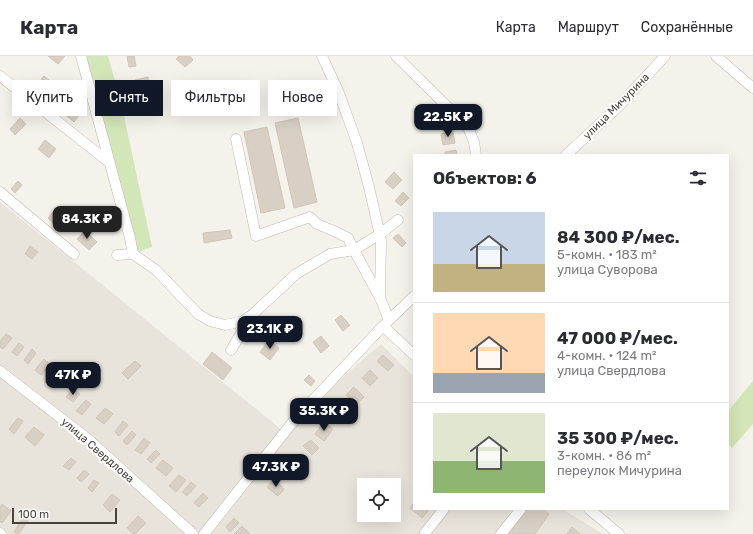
<!DOCTYPE html>
<html lang="ru">
<meta charset="utf-8">
<style>
:root{--surface:#fff;--page:#f7f7f7;--text:#2b2b33;--muted:#7c7c81;--line:#e1e1e2;--accent:#111827}
body{margin:0;font-family:Rubik,sans-serif;background:var(--page);color:var(--text);height:100vh;display:flex;flex-direction:column;font-size:15px;white-space:nowrap}
*{box-sizing:border-box;margin:0}
p{font-size:13px;color:var(--muted)}
.icon{flex:none;width:22px;height:22px;fill:none;stroke:currentColor;stroke-width:2;stroke-linecap:round;stroke-linejoin:round}
.map{position:relative;flex:1;overflow:hidden}
.details{position:absolute;left:413px;top:98px;width:316px;height:356px;display:flex;flex-direction:column;background:var(--surface);border-radius:0px;box-shadow:0 4px 16px #0002}
.details>*{flex:none}
.top-card{position:absolute;left:12px;top:24px;width:341px;height:36px;display:flex;gap:8px}
.controls{position:absolute;left:357px;top:422px;display:grid;gap:8px}
.controls a{display:grid;place-items:center;width:44px;height:44px;border-radius:0px;background:var(--surface);box-shadow:0 4px 16px #0002;font-size:20px}
.scale{position:absolute;left:12px;bottom:10px;width:105px;box-sizing:border-box;padding-left:4px;border:2px solid #49433a;border-top:0;font-size:11px;line-height:14px;white-space:nowrap;color:#49433a;-webkit-text-stroke:3px #fff;paint-order:stroke}
.price{position:absolute;translate:-50% -34px;padding:0 9px;border-radius:8px;background:var(--accent);color:#fff;font-size:13px;line-height:26px;filter:drop-shadow(0 1px 2px #0008)}
.price::after{content:'';position:absolute;left:50%;top:24px;width:12px;height:9px;margin-left:-6px;background:inherit;clip-path:polygon(0 0,100% 0,50% 100%)}
.price.on{background:#222;color:#fff}
ul{padding:0;list-style:none}
li{display:flex;align-items:center;gap:12px;height:100px;padding:0 20px}
li+li{border-top:1px solid var(--line)}
li span{display:grid;place-items:center;flex:none;width:112px;height:80px;border-radius:0px;color:#555}
li>.icon{margin-inline-start:auto}
span .icon{width:48px;height:48px;fill:#fffc;stroke-width:1}
li b{font-size:17px}
h2{display:flex;justify-content:space-between;align-items:center;height:48px;padding:0 20px;font-size:17px}
.pill{padding:0 14px;border-radius:0px;background:var(--surface);box-shadow:0 4px 16px #0002;font-size:14px;line-height:36px}
.pill.on{background:var(--accent);color:#fff}
header{display:flex;align-items:center;gap:24px;box-sizing:border-box;height:56px;padding:0 20px;background:var(--surface);border-bottom:1px solid var(--line)}
header strong{font-size:19px}
nav{display:flex;gap:22px;margin-inline-start:auto;font-size:14px}
.map>svg:first-child{display:block}
.residential{fill:#e9e4db;fill-rule:evenodd}
.green{fill:#d3e6b8}
.building{fill:#d9d0c5;stroke:#d1c5b6}
.lines{fill:none;stroke-linecap:round;stroke-linejoin:round}
.minor-casing{stroke:#c0b9af;stroke-width:11}
.minor{stroke:#fff;stroke-width:10}
.labels{text-anchor:middle;stroke-width:4;stroke-linejoin:round;paint-order:stroke}
.street-label{font-size:11px;fill:#49433a;stroke:#fff}
</style>
<header>
<strong>Карта</strong>
<nav><a>Карта</a><a>Маршрут</a><a>Сохранённые</a></nav>
</header>
<div class="map">
<svg width="753" height="478" viewBox="0 0 753 478">
<rect width="100%" height="100%" fill="#f5f2ec"/>
<path class="residential" d="M 0,146 L 282,374 L 381,288 L 414,321 L 414,453 L 562,453 L 603,478 L 0,478 ZM 364,429 L 394,429 L 394,459 L 364,459 Z"/>
<path class="green" d="M 84,0 L 108,0 L 121,46 L 152,191 L 138,196 Z
M 753,325 L 753,368 L 732,392 L 728,388 L 728,355 Z"/>
<path class="building" d="M 48,0 L 65,0 L 58,8 Z
M 127,0 L 134,0 L 136,10 L 129,11 Z
M 179,0 L 190,0 L 193,4 L 185,11 L 176,3 Z
M 44,20 L 51,26 L 42,37 L 35,31 Z
M 148,21 L 150,30 L 147,31 L 148,39 L 143,40 L 142,34 L 137,35 L 135,24 Z
M 70,48 L 81,57 L 74,66 L 63,57 Z
M 20,62 L 26,68 L 15,79 L 10,73 Z
M 298,62 L 317,146 L 294,152 L 275,67 Z
M 267,71 L 285,152 L 261,157 L 244,76 Z
M 453,76 L 455,87 L 443,89 L 441,78 Z
M 45,84 L 56,93 L 49,102 L 38,93 Z
M 456,94 L 457,99 L 445,99 L 445,96 Z
M 394,116 L 402,124 L 393,133 L 385,126 Z
M 18,125 L 22,129 L 15,137 L 11,133 Z
M 403,136 L 409,142 L 401,150 L 395,145 Z
M 58,150 L 67,158 L 57,170 L 48,162 Z
M 230,174 L 232,182 L 204,187 L 203,177 Z
M 85,175 L 97,186 L 89,194 L 77,183 Z
M 398,178 L 406,187 L 402,191 L 393,182 Z
M 30,190 L 38,196 L 32,203 L 25,198 Z
M 341,259 L 350,269 L 343,275 L 335,264 Z
M 6,278 L 12,282 L 3,293 L 0,291 L 0,285 Z
M 321,280 L 329,290 L 321,297 L 313,286 Z
M 269,284 L 279,292 L 270,304 L 260,296 Z
M 19,287 L 24,291 L 17,300 L 12,296 Z
M 32,293 L 36,297 L 28,308 L 24,304 Z
M 212,296 L 232,312 L 223,324 L 203,308 Z
M 383,299 L 394,309 L 388,315 L 377,305 Z
M 44,303 L 50,308 L 41,319 L 35,314 Z
M 135,305 L 141,310 L 128,323 L 122,317 Z
M 135,305 L 141,310 L 128,323 L 122,317 Z
M 370,314 L 378,322 L 370,330 L 362,322 Z
M 53,315 L 59,320 L 51,331 L 45,326 Z
M 309,319 L 315,325 L 311,330 L 304,324 Z
M 354,331 L 364,341 L 356,349 L 346,339 Z
M 73,333 L 80,338 L 73,346 L 66,341 Z
M 86,344 L 91,348 L 82,359 L 76,355 Z
M 342,349 L 351,357 L 343,367 L 333,359 Z
M 105,352 L 113,358 L 104,368 L 96,362 Z
M 18,362 L 23,365 L 14,378 L 9,373 Z
M 123,365 L 128,369 L 119,380 L 115,376 Z
M 324,366 L 333,373 L 324,385 L 315,378 Z
M 34,371 L 44,379 L 35,390 L 25,381 Z
M 132,375 L 136,379 L 127,389 L 123,385 Z
M 144,382 L 150,387 L 141,398 L 135,394 Z
M 311,384 L 319,392 L 312,399 L 303,390 Z
M 156,394 L 160,398 L 151,407 L 147,403 Z
M 71,402 L 76,406 L 69,414 L 63,410 Z
M 163,404 L 173,412 L 166,420 L 156,412 Z
M 289,406 L 298,416 L 290,424 L 280,415 Z
M 289,406 L 298,416 L 290,424 L 280,415 Z
M 84,414 L 89,418 L 81,426 L 77,422 Z
M 179,419 L 186,424 L 176,436 L 169,430 Z
M 274,423 L 284,433 L 278,440 L 267,431 Z
M 274,423 L 284,433 L 278,440 L 267,431 Z
M 94,424 L 99,427 L 92,436 L 88,432 Z
M 191,426 L 196,430 L 187,440 L 182,436 Z
M 203,437 L 208,442 L 199,451 L 194,447 Z
M 112,438 L 120,444 L 110,456 L 103,449 Z
M 414,447 L 414,453 L 426,453 L 428,455 L 422,462 L 410,452 Z
M 2,448 L 11,455 L 2,467 L 0,465 L 0,451 Z
M 523,453 L 543,453 L 549,458 L 535,478 L 505,478 Z
M 138,460 L 146,467 L 135,478 L 134,478 L 127,472 Z
M 23,461 L 28,464 L 19,478 L 18,478 L 14,476 Z
M 234,462 L 239,467 L 230,476 L 226,471 Z
M 242,470 L 250,478 L 234,478 Z
M 572,471 L 580,478 L 567,478 Z"/>
<g class="lines">
<defs>
<path id="minor" d="M 81,0 L 130,182 L 133,198 L 156,214 L 198,258 L 210,265 L 225,269 L 243,265 L 253,258 L 296,218 L 330,198 L 354,194 L 380,242 L 389,264
M 322,0 L 339,37 L 357,87 L 369,131 L 381,184 L 380,242
M 396,0 L 468,71 L 474,86 L 476,99
M 716,0 L 753,32
M 0,20 L 110,107
M 236,83 L 256,180 L 310,161 L 317,168 L 334,175 L 348,182 L 354,194 L 380,178 L 398,164
M 566,99 L 618,51 L 665,0
M 0,136 L 74,198
M 117,199 L 133,198
M 383,270 L 414,299
M 231,294 L 243,274 L 243,265
M 0,315 L 88,383 L 193,478
M 589,453 L 619,478
M 0,477 L 1,478
M 425,477 L 444,453
M 204,478 L 296,362 L 383,270 L 414,240
M 501,478 L 521,453"/>
</defs>
<use href="#minor" class="minor-casing"/>
<use href="#minor" class="minor"/>
</g>
<g class="labels">
<g class="street-label">
<text transform="translate(616 50) rotate(-45)" y="4">улица Мичурина</text>
<text transform="translate(98 394) rotate(41)" y="4">улица Свердлова</text>
</g>
</g>
</svg>
<div class="controls">
<a><svg class="icon" aria-label="locate" viewBox="0 0 24 24"><circle cx="12" cy="12" r="6"/><path d="M12 2v4M12 18v4M2 12h4M18 12h4"/></svg></a>
</div>
<div class="scale">100 m</div>
<b class="price" style="left:448px;top:82px">22.5K ₽</b>
<b class="price on" style="left:87px;top:184px">84.3K ₽</b>
<b class="price" style="left:270px;top:294px">23.1K ₽</b>
<b class="price" style="left:73px;top:340px">47K ₽</b>
<b class="price" style="left:324px;top:376px">35.3K ₽</b>
<b class="price" style="left:276px;top:432px">47.3K ₽</b>
<div class="top-card">
<a class="pill">Купить</a>
<a class="pill on">Снять</a>
<a class="pill">Фильтры</a>
<a class="pill">Новое</a>
</div>
<section class="details">
<h2>Объектов: 6<svg class="icon" aria-label="filters" viewBox="0 0 24 24"><path d="M4 7h16M4 17h16"/><circle cx="9" cy="7" r="2"/><circle cx="15" cy="17" r="2"/></svg></h2>
<ul>
<li><span style="background:linear-gradient(#c9d6e8 65%,#c2b280 0)"><svg class="icon" aria-label="home" viewBox="0 0 24 24"><path d="M3 11l9-7 9 7M6 9v11h12V9"/></svg></span><div><b>84 300 ₽/мес.</b><p>5-комн. · 183 m²</p><p>улица Суворова</p></div></li>
<li><span style="background:linear-gradient(#ffd9b3 75%,#9aa5b1 0)"><svg class="icon" aria-label="home" viewBox="0 0 24 24"><path d="M3 11l9-7 9 7M6 9v11h12V9"/></svg></span><div><b>47 000 ₽/мес.</b><p>4-комн. · 124 m²</p><p>улица Свердлова</p></div></li>
<li><span style="background:linear-gradient(#dfe7d0 60%,#8fb573 0)"><svg class="icon" aria-label="home" viewBox="0 0 24 24"><path d="M3 11l9-7 9 7M6 9v11h12V9"/></svg></span><div><b>35 300 ₽/мес.</b><p>3-комн. · 86 m²</p><p>переулок Мичурина</p></div></li>
</ul>
</section>
</div>
